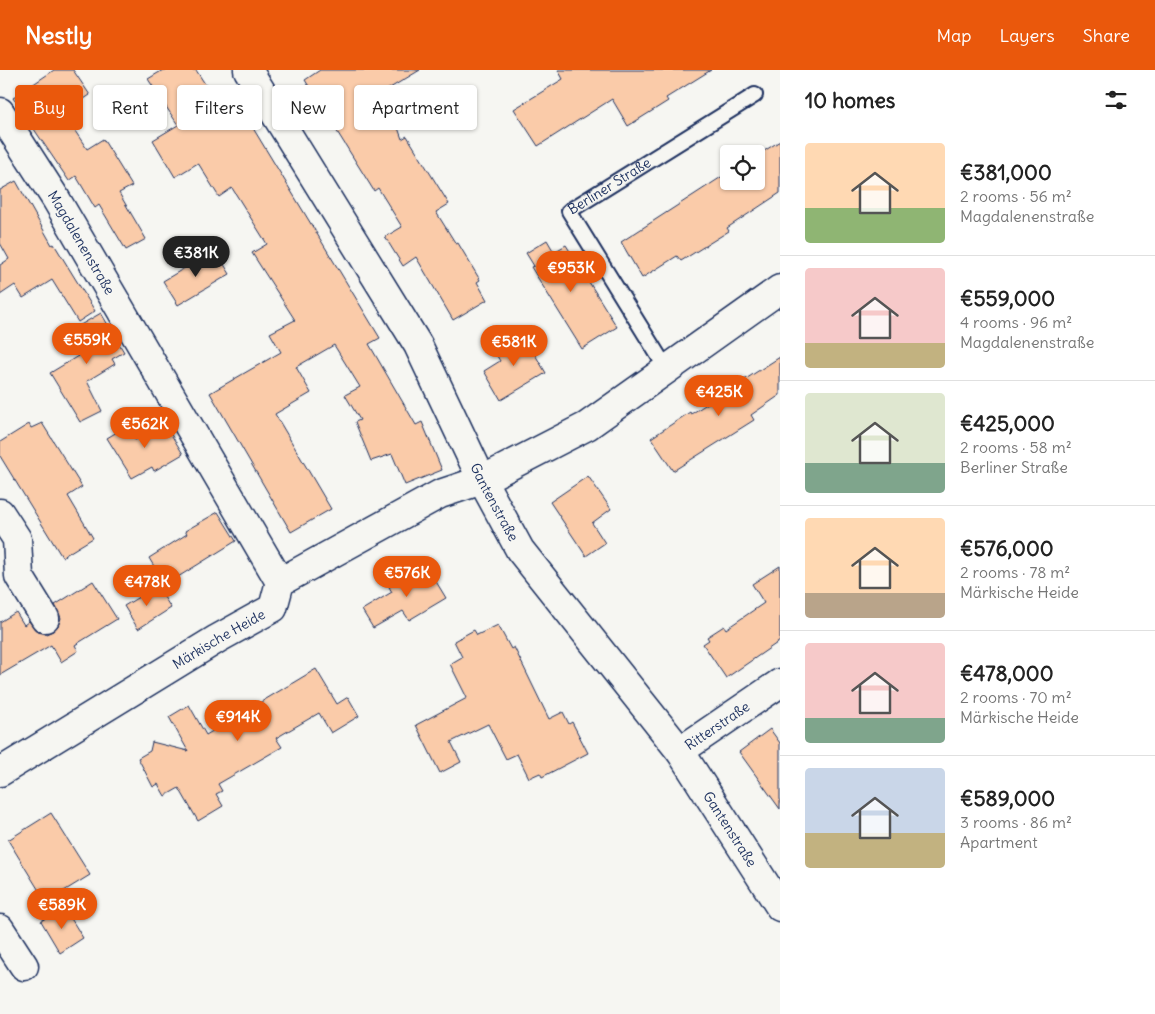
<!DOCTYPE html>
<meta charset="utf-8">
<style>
:root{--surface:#fff;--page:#f6f6f6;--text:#222;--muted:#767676;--line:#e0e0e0;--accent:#ea580c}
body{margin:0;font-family:Delius,sans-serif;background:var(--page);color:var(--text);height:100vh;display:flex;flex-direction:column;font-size:19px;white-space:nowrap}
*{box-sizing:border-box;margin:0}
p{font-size:16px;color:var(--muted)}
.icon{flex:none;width:28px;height:28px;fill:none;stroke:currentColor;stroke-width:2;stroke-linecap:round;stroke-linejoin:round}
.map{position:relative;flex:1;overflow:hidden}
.sheet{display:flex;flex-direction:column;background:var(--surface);width:375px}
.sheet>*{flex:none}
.hud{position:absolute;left:15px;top:15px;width:475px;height:45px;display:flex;gap:10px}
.fabs{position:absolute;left:720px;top:75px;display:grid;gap:10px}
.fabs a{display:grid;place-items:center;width:45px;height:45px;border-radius:5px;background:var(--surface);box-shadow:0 1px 4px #0004;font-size:25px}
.price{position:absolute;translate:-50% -42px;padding:0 11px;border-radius:18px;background:var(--accent);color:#fff;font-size:16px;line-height:32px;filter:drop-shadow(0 1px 2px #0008)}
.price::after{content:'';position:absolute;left:50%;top:30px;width:15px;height:11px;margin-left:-8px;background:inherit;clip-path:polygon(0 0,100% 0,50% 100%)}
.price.current{background:#222;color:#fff}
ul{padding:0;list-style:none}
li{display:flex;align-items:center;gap:15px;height:125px;padding:0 25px}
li+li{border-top:1px solid var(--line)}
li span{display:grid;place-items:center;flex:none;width:140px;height:100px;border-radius:5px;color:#555}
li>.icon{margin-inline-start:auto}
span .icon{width:60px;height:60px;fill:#fffc;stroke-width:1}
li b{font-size:21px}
h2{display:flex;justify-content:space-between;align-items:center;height:60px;padding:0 25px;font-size:21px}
.pill{padding:0 18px;border-radius:5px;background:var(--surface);box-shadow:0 1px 4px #0004;font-size:18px;line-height:45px}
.pill.current{background:var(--accent);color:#fff}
header{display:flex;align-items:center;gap:30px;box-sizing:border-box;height:70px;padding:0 25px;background:var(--accent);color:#fff}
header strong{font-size:24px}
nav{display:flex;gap:28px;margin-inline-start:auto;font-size:18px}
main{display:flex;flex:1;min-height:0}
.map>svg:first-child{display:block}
.building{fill:#facba9;stroke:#1b2f5e}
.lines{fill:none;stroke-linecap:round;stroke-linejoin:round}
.service-casing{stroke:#1b2f5e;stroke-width:18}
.minor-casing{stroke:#1b2f5e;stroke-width:31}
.tertiary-casing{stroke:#1b2f5e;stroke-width:31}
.service{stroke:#f6f6f2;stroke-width:14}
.minor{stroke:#f6f6f2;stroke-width:28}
.tertiary{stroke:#f6f6f2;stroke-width:28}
.labels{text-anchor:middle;stroke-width:5;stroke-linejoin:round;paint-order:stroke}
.street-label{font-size:14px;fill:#1b2f5e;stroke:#f6f6f2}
</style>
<header>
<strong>Nestly</strong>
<nav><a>Map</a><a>Layers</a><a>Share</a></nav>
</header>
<main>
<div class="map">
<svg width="780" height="944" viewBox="0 0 780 944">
<rect width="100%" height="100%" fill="#f6f6f2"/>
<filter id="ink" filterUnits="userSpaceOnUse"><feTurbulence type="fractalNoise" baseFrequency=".02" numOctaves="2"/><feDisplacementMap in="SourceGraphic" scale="10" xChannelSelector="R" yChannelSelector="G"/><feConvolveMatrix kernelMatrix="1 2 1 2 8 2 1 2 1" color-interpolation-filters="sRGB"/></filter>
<g filter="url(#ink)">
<path class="building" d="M 54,0 L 73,0 L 90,25 L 63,43 L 87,79 L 103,69 L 132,116 L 119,123 L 146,169 L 126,180 L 99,135 L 95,138 L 76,106 L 69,111 L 13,28 Z
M 163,0 L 196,0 L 221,39 L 236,30 L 380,268 L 369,274 L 416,355 L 422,352 L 442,400 L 405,415 L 392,384 L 371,391 L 355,352 L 360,350 L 345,325 L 360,317 L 334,275 L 296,297 L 311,323 L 275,344 L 331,439 L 291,462 L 210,323 L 281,282 L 270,263 L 295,250 L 252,183 L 267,174 L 232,118 L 219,127 L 198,93 L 175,107 L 153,70 L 178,55 L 148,9 Z
M 320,0 L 420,0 L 385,21 L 402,69 L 407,66 L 449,134 L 436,142 L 456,174 L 458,173 L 480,210 L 477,212 L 487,230 L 453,250 L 416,187 L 403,196 L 385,167 L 402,157 L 378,118 L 374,121 L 305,10 Z
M 558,0 L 711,0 L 666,28 L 668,31 L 628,56 L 612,29 L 538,76 L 514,39 L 563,9 Z
M 780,71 L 780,123 L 727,158 L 729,161 L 681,191 L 677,186 L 642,208 L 621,172 L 729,102 L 729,111 L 756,111 L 756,86 Z
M 16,111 L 52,175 L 54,174 L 95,241 L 78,252 L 52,210 L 23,228 L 15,215 L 0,225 L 0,195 L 9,189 L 0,173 L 0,120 Z
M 547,170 L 554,182 L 566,175 L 617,257 L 582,279 L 531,197 L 534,196 L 526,183 Z
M 215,180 L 230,204 L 178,235 L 163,211 Z
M 101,243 L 124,282 L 112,289 L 115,294 L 87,311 L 102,341 L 80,352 L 50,303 L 78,286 L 65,264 Z
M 522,263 L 546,303 L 501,330 L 484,301 L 500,291 L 494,281 Z
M 780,287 L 780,325 L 751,345 L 754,350 L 673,401 L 651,368 L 690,342 L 691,344 Z
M 42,353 L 82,417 L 68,426 L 93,468 L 62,487 L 0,386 L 0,372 L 29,354 L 31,358 Z
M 164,353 L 183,384 L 154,401 L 152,397 L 132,408 L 107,368 L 127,356 L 135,370 Z
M 588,406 L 611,439 L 592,453 L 605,473 L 586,486 L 550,432 Z
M 218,442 L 236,471 L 165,515 L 149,488 L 187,464 L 185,461 Z
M 426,495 L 446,528 L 409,550 L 403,541 L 373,558 L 362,540 L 392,522 L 389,517 Z
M 780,496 L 780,571 L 726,608 L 703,574 L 709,570 L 707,567 L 724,556 L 726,559 L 764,533 L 752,514 Z
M 93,511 L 117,549 L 75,575 L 78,581 L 61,592 L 51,575 L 0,605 L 0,552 L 16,542 L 24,555 L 29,551 L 38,562 L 46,564 L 53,561 L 58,556 L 61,548 L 55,535 Z
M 157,516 L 171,538 L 138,559 L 124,536 Z
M 498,555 L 511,579 L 514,577 L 549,649 L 563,642 L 569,654 L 572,652 L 588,683 L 542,707 L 540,703 L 529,708 L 517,684 L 506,689 L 488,654 L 451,672 L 461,692 L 440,703 L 416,655 L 467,628 L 450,594 L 462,587 L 454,571 L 474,560 L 477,565 Z
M 316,599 L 337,634 L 348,627 L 359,646 L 331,663 L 319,643 L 276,668 L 282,677 L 218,714 L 222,721 L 216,724 L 223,736 L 198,751 L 179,718 L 165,726 L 158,714 L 153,717 L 138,688 L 150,681 L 152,672 L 188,681 L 169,647 L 189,635 L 206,665 Z
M 770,659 L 780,673 L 780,739 L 739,682 Z
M 51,743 L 90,805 L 46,832 L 8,770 Z
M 64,837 L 83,868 L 60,883 L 41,851 Z"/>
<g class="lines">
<defs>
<g id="service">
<path id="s1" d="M 666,298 L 569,141 L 755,25"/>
</g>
<g id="minor">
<path id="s2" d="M 0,42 L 56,129 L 280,512"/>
<path d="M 0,443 L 17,469 L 19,506 L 45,548"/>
<path id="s3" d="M 680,681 L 780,613"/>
<path id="s4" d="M 0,702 L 217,569 L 273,538 L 280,512 L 440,424 L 482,410 L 587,356 L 780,219"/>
<path d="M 0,859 L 24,896"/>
</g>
<g id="tertiary">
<path id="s5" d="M 248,0 L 418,275 L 482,410 L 520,480 L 680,681 L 780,837"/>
</g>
</defs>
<use href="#service" class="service-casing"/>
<use href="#minor" class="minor-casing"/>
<use href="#tertiary" class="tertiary-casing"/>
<use href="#service" class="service"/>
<use href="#minor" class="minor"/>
<use href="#tertiary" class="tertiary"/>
</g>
</g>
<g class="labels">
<g class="street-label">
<text dy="5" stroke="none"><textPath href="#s1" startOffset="232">Berliner Straße</textPath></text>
<text dy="5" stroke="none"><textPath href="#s2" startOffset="154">Magdalenenstraße</textPath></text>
<text dy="5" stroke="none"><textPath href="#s5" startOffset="498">Gantenstraße</textPath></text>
<text dy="5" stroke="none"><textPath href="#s4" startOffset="256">Märkische Heide</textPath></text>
<text dy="5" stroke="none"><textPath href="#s3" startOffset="45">Ritterstraße</textPath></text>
<text dy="5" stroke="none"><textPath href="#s5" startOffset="902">Gantenstraße</textPath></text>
</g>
</g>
</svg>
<div class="fabs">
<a><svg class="icon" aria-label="locate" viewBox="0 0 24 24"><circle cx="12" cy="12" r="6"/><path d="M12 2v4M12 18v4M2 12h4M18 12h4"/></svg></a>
</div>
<b class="price current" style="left:196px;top:208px">€381K</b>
<b class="price" style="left:571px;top:223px">€953K</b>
<b class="price" style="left:87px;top:295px">€559K</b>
<b class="price" style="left:514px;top:297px">€581K</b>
<b class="price" style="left:719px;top:347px">€425K</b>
<b class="price" style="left:145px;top:379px">€562K</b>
<b class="price" style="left:407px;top:528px">€576K</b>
<b class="price" style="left:147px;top:537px">€478K</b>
<b class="price" style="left:238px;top:672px">€914K</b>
<b class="price" style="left:62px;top:860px">€589K</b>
<div class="hud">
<a class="pill current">Buy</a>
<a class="pill">Rent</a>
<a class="pill">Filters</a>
<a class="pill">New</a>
<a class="pill">Apartment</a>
</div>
</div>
<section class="sheet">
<h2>10 homes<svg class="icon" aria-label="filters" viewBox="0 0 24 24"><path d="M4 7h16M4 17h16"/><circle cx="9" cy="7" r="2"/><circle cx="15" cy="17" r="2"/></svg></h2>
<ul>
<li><span style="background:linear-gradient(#ffd9b3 65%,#8fb573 0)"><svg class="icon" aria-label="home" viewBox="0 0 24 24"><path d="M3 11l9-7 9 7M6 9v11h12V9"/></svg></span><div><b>€381,000</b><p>2 rooms · 56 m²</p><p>Magdalenenstraße</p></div></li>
<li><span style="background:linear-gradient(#f6c9c9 75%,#c2b280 0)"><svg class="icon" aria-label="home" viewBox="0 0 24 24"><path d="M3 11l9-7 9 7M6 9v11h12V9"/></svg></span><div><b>€559,000</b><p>4 rooms · 96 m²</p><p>Magdalenenstraße</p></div></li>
<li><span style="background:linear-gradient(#dfe7d0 70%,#7fa58c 0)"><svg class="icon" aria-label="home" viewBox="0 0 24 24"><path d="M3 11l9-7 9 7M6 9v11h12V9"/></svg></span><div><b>€425,000</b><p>2 rooms · 58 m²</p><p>Berliner Straße</p></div></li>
<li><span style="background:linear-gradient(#ffd9b3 75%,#b9a48a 0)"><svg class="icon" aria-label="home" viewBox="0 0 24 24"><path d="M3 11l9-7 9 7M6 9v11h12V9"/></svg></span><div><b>€576,000</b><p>2 rooms · 78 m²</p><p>Märkische Heide</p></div></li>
<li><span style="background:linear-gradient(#f6c9c9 75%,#7fa58c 0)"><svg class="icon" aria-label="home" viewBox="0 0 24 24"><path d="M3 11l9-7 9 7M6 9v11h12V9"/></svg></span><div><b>€478,000</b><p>2 rooms · 70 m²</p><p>Märkische Heide</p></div></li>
<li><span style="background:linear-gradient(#c9d6e8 65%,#c2b280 0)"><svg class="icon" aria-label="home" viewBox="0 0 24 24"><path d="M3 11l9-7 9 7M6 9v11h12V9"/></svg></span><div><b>€589,000</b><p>3 rooms · 86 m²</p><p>Apartment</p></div></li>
</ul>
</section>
</main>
